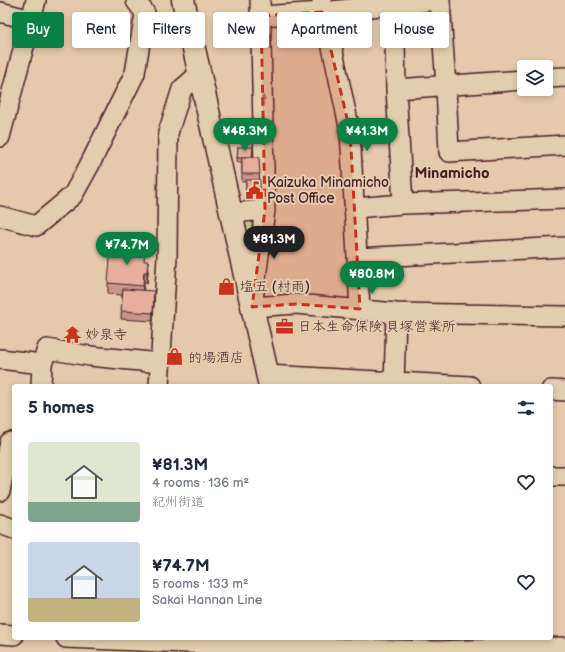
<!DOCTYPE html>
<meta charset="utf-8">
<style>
:root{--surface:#fff;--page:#f6f6f7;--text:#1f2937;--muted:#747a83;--accent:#0b8043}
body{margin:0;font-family:"Balsamiq Sans","Klee One",sans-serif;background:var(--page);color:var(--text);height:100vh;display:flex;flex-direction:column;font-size:15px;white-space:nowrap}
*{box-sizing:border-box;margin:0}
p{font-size:13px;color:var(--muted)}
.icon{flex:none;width:22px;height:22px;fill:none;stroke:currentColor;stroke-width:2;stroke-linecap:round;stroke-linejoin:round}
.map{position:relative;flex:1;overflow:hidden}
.panel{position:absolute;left:12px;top:384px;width:541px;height:256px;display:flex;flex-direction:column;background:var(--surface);border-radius:4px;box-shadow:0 2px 6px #0003}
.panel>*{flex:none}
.top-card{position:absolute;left:12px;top:12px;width:541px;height:36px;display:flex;gap:8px}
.tools{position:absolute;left:517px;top:60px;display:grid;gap:8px}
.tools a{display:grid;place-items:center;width:36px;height:36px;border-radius:4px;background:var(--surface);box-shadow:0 2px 6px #0003;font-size:20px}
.price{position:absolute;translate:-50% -34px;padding:0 9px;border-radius:14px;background:var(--accent);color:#fff;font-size:13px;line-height:26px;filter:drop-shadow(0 1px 2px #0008)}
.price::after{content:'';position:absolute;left:50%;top:24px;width:12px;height:9px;margin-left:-6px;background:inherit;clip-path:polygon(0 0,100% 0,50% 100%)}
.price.current{background:#222;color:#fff}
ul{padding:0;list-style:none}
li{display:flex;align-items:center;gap:12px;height:100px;padding:0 16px}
li span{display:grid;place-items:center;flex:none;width:112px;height:80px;border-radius:4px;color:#555}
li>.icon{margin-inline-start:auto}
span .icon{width:48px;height:48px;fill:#fffc;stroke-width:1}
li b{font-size:17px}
h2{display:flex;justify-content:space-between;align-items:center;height:48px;padding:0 16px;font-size:17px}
.chip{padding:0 14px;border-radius:4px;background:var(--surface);box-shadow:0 2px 6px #0003;font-size:14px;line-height:36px}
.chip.current{background:var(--accent);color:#fff}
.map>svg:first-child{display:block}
.green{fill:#bbd68e;stroke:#827a5c}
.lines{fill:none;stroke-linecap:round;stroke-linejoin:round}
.minor-casing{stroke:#4a1f2b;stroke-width:22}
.major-casing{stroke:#4a1f2b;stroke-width:25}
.minor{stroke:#e2ceac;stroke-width:19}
.major{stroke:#e2ceac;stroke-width:22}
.wall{fill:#c69686;stroke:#4a1f2b}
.shaded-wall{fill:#a17a6d;stroke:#4a1f2b}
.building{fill:#e6af9c;stroke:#4a1f2b}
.oneway{fill:#96766c}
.marked{fill:#c8321e;fill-opacity:0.2;stroke:#c8321e;stroke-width:3;stroke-dasharray:8 5;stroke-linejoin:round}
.labels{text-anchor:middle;stroke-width:4;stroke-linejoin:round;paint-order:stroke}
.poi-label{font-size:14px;fill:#4a1f2b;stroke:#e2ceac;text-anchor:start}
.neighbourhood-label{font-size:15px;font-weight:bold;fill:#4a1f2b;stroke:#e2ceac}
</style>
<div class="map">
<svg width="565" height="652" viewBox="0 0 565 652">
<rect width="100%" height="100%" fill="#e4c9aa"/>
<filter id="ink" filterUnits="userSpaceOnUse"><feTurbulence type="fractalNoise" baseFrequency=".025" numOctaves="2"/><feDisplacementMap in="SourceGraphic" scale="8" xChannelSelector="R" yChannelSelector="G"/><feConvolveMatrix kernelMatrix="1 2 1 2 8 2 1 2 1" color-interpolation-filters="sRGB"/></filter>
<g filter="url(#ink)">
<path class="green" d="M 243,221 L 257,221 L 256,245 L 250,246 Z"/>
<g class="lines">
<defs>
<path id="minor" d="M 260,0 L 265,210 L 252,307 L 296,304 L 396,313 L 394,386
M 322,0 L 322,12 L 326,19 L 350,131 L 360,309
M 394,0 L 396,89 L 403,204 L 565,199
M 440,0 L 446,86 L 449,152 L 565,145
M 0,12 L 31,20 L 0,137
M 261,16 L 322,12 L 438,0
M 31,20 L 36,0
M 546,78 L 565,77
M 396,89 L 524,80
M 354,208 L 403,204
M 231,213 L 265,210
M 0,216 L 36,226 L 73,195 L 89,166 L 135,73 L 145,13 L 136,1 L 137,0
M 357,258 L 565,247
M 396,313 L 565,316
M 0,359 L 42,364 L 41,386
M 42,364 L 47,349 L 90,356 L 160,363
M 267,375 L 470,386
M 159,386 L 167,257 L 168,133 L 182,89 L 199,74
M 551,390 L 565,391
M 551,476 L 565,476
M 0,491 L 10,442
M 0,524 L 14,529
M 0,634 L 14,635
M 66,638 L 283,647 L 435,651 L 565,647"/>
<path id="major" d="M 183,0 L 270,386
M 283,652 L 284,638"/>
</defs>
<use href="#minor" class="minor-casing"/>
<use href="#major" class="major-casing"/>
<use href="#minor" class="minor"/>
<use href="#major" class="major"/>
</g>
<path class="wall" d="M 238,147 L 252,157 L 259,157 L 260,200 L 246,200 L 246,182 L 242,182 L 242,162 L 237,162 Z
M 145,261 L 148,272 L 147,283 L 144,283 L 143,290 L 154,299 L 153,321 L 121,319 L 122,295 L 108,294 L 108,283 Z"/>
<path class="shaded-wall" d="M 148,261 L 148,272 L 147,283 L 147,272 Z
M 144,272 L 144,283 L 143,297 L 143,286 Z
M 154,291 L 154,299 L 153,321 L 153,313 Z"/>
<path class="building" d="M 238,147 L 253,147 L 252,157 L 242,157 L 242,158 L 237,158 Z
M 242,157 L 259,157 L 260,174 L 242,174 Z
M 246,180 L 260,180 L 260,196 L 246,196 Z
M 111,245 L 145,248 L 144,261 L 148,261 L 147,272 L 144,272 L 143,286 L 108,283 Z
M 123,289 L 154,291 L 153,313 L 121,311 Z"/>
<defs><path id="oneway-solid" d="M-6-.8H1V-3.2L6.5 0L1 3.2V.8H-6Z"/></defs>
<use class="oneway" href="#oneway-solid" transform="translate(263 101) rotate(-91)"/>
</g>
<path class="marked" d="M 322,12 L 350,131 L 360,309 L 296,304 L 252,307 L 265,210 L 261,16 Z"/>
<defs>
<symbol id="civic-bare" viewBox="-9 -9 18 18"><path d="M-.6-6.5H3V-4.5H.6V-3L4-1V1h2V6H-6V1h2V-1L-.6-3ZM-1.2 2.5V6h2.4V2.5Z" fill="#c8321e" stroke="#e2ceac" stroke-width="2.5" paint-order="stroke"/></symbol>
<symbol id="shop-bare" viewBox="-9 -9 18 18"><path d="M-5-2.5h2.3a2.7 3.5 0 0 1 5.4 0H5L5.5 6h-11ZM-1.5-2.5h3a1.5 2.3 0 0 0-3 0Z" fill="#c8321e" stroke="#e2ceac" stroke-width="2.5" paint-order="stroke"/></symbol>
<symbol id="office-bare" viewBox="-9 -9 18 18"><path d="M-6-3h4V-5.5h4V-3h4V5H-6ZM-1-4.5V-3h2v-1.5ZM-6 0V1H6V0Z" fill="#c8321e" stroke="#e2ceac" stroke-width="2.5" paint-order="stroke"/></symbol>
<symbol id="temple-bare" viewBox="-9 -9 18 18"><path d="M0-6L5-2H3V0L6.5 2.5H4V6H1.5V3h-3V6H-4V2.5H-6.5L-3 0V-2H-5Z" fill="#c8321e" stroke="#e2ceac" stroke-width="2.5" paint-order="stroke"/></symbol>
</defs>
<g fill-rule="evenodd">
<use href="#civic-bare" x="242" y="178" width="25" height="25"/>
<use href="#shop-bare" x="214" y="274" width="25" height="25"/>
<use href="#office-bare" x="272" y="314" width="25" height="25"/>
<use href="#temple-bare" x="60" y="322" width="25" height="25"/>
<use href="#shop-bare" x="162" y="344" width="25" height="25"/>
</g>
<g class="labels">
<g class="poi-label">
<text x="267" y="187">Kaizuka Minamicho<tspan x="267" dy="16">Post Office</tspan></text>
<text x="240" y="291">塩五 (村雨)</text>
<text x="298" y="331">日本生命保険 貝塚営業所</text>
<text x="85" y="339">妙泉寺</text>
<text x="188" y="362">的場酒店</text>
</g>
<g class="neighbourhood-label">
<text x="452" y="178">Minamicho</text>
</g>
</g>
</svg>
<div class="tools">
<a><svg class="icon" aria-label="layers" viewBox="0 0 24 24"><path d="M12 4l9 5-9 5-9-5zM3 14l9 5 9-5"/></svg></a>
</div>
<b class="price" style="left:245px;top:152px">¥48.3M</b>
<b class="price" style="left:367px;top:152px">¥41.3M</b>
<b class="price current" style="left:274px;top:260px">¥81.3M</b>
<b class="price" style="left:127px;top:266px">¥74.7M</b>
<b class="price" style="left:372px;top:295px">¥80.8M</b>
<div class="top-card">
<a class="chip current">Buy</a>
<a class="chip">Rent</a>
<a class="chip">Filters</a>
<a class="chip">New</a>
<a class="chip">Apartment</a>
<a class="chip">House</a>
</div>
<section class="panel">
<h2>5 homes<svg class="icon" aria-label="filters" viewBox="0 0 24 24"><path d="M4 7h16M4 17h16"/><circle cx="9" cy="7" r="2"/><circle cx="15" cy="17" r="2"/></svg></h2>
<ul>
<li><span style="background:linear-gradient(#dfe7d0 75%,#7fa58c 0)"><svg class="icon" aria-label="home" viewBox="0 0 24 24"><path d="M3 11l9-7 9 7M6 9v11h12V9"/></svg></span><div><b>¥81.3M</b><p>4 rooms · 136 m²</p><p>紀州街道</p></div><svg class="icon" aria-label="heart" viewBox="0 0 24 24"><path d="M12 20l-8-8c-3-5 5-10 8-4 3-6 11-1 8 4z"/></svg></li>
<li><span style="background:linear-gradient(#c9d6e8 70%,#c2b280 0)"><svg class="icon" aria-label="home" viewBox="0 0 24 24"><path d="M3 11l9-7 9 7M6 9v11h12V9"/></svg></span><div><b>¥74.7M</b><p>5 rooms · 133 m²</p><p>Sakai Hannan Line</p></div><svg class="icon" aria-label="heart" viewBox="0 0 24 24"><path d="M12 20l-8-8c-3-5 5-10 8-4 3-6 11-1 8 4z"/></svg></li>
</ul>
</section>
</div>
